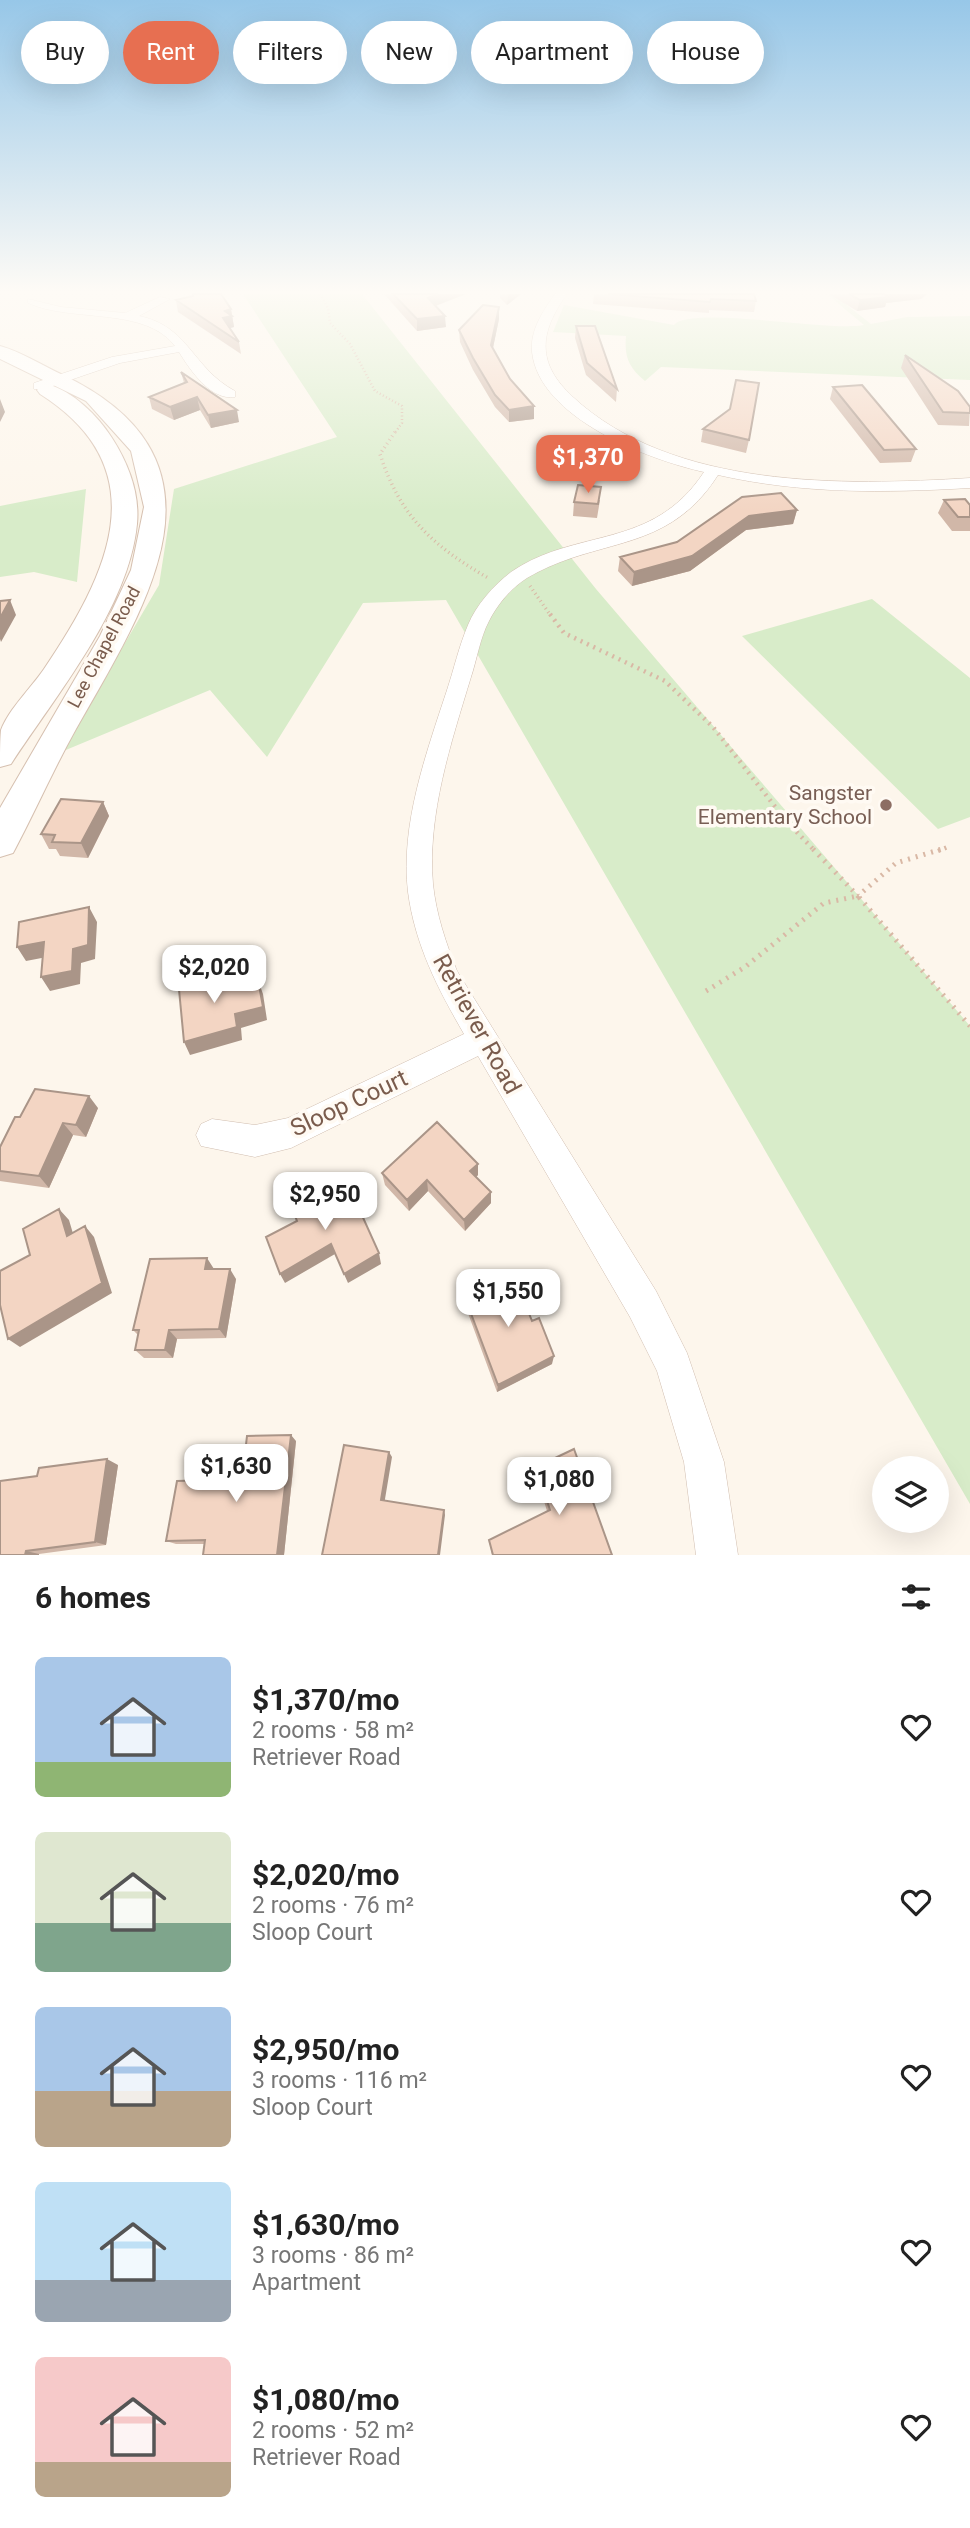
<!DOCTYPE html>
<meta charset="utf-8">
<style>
:root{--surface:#fff;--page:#f2f2f2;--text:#222;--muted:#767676;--accent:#e76f51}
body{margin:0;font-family:Roboto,sans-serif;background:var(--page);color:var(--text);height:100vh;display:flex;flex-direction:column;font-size:26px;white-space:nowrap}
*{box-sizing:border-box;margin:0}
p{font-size:23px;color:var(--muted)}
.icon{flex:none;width:38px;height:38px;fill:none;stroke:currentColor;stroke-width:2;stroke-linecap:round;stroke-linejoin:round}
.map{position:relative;height:1555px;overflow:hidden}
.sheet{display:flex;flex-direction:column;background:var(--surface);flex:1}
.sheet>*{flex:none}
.top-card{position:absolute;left:21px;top:21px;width:929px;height:63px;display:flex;gap:14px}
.buttons{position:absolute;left:872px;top:1456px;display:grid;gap:14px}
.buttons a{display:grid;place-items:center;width:77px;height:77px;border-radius:50%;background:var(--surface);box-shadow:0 7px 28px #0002;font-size:35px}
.price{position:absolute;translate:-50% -60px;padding:0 16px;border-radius:14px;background:#fff;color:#222;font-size:23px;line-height:46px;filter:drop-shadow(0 2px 4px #0008)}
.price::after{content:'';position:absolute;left:50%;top:42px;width:21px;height:16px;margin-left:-10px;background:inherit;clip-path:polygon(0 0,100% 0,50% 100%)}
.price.current{background:var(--accent);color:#fff}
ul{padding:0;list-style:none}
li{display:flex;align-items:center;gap:21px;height:175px;padding:0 35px}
li span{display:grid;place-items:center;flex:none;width:196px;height:140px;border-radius:10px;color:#555}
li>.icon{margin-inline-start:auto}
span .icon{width:84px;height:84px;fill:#fffc;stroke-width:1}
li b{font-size:30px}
h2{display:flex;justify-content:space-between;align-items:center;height:84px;padding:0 35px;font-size:30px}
.pill{padding:0 24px;border-radius:32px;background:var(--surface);box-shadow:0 7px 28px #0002;font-size:24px;line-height:63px}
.pill.current{background:var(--accent);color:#fff}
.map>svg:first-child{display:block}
.green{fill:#d8ecc9}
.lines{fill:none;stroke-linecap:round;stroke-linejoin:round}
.street-casing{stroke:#d1beb0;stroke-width:1}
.secondary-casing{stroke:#d6c0b0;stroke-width:2}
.path-far3{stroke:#d9b8a5;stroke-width:2.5;stroke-dasharray:1 2.5;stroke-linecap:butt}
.path-far2{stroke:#d9b8a5;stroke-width:3.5;stroke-dasharray:1 3.5;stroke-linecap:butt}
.path-far1{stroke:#d9b8a5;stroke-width:4.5;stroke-dasharray:2 5;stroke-linecap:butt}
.path{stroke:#d9b8a5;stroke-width:5;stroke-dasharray:2 6;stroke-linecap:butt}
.street{fill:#fff;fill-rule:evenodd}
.secondary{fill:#fff;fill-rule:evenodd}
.wall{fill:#d1b7a8}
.shaded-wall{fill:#aa9588}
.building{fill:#f3d5c3;stroke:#aa9588;stroke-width:2}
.education-dot{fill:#8d6e63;stroke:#fffaf3;stroke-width:2.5}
.labels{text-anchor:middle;stroke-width:7;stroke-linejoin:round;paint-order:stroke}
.far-street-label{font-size:18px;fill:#7a5c4d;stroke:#fffaf3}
.education-label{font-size:21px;fill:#785e54;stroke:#fffaf3;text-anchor:end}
.near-street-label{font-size:24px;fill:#7a5c4d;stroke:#fffaf3}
</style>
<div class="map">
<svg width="970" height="1555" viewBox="0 0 970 1555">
<rect width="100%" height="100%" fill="#fdf6ec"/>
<path class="green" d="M 243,294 L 362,294 L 596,589 L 970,1026 L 970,1504 L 446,600 L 363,603 L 267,757 L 210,690 L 61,752 L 159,585 L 174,489 L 337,437 Z
M 828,295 L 834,295 L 871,324 L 907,317 L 970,316 L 970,380 L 661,367 L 645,381 C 629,368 624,357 626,336 L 553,332 L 564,305 L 674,325 C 689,305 830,332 864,325 Z
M 86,489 L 77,582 L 34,572 L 0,577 L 0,506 Z
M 872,599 L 970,678 L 970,817 L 938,829 L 742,636 Z"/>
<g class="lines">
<defs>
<path id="street" d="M 555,294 L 567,294 C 539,333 536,363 573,397 C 672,489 843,486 970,478 L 970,488 C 884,493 802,494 718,475 C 667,555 598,536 527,578 C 511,588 497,605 489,621 C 480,638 477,659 471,677 C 451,743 427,815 433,884 C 436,914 446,943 457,971 L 656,1291 L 687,1353 L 724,1462 L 738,1555 L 696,1555 L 684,1462 L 657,1371 L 630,1317 L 478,1056 L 291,1148 L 255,1157 L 201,1146 L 196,1135 L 201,1124 L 212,1119 L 255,1125 L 288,1118 L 464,1034 C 438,989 415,945 408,892 C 400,825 426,754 447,690 C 454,669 459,646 468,625 C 476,605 494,585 511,572 C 577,527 652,551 704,472 C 649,460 539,418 532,352 C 530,330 543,311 555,294 Z
M 160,297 L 170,299 L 139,316 C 189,326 192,368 235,391 L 235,397 C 211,401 190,370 179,352 L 120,363 L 44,389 L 34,389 L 34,383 L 112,357 L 175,346 C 145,306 72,323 28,303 L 28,299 L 61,307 L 125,313 Z"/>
<path id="secondary" d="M 0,346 C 22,352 43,366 63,375 C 242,461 147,604 76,729 C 53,770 35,812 13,853 L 0,857 L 0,808 L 100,636 L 131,570 L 144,507 L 131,451 L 86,401 L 0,359 Z
M 47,384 C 73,391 98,416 112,438 C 128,463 140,493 137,524 C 129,608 56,695 11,764 L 0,767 C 0,757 0,740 1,730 C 9,709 31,688 44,669 C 107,576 160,470 40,394 L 37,390 L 40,386 Z"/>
</defs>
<use href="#street" class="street-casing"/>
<use href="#secondary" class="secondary-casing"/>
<path class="path-far3" d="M 320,294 L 328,308 L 330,323 L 350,344 L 375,391 L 402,406 L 402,423 L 394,434"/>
<path class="path-far2" d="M 395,432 L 380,454 C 400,517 434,547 490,579
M 530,586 L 551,616"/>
<path class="path-far1" d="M 550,614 L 564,633 L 665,681 L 713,727 L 787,822 L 815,851
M 938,851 L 950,846"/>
<path class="path" d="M 813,849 L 858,896 L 896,863 L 942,849
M 706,991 L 745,967 L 824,903 L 858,896 L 970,1026"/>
<use href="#street" class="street"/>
<use href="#secondary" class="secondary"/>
</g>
<path class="wall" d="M 192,294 L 221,294 L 231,309 L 234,327 L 230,328 L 239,342 L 241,354 L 178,312 L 176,300 L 192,296 Z
M 384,294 L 466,294 L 436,306 L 446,327 L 417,331 Z
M 500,294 L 521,294 L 507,305 L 500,298 Z
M 594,294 L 754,294 L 756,301 L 754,312 L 709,310 L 709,313 L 593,304 Z
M 829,294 L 927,294 L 921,299 L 886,303 L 885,307 L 857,311 Z
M 499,307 L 499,319 L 493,348 L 510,379 L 534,406 L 534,419 L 509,422 L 495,407 L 473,370 L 460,342 L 459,330 Z
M 576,326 L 617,389 L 616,402 L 586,375 L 575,338 Z
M 905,355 L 970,407 L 969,426 L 938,425 L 901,368 Z
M 181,372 L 239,422 L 211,428 L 200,410 L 174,420 L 152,409 L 149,397 L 184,383 Z
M 833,387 L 916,449 L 911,462 L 880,463 L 830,399 Z
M 703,429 L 749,440 L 746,453 L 701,442 Z
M 600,500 L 597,518 L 573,516 L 574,502 Z
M 944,500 L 970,505 L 970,531 L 952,531 L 938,513 Z
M 797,510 L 793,524 L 746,530 L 690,571 L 632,586 L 618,571 L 620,557 Z
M 103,802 L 109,816 L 88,858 L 60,856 L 56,849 L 49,849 L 41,834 Z
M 98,1108 L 86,1137 L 73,1135 L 49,1188 L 0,1181 L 0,1147 L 20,1117 Z
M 478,1164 L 478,1175 L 476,1177 L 491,1203 L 465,1231 L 428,1191 L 409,1211 L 385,1185 L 382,1173 Z
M 214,1269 L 236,1279 L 226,1338 L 177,1339 L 173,1358 L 144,1358 L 135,1350 L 138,1335 L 133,1330 Z
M 464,1295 L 532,1321 L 552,1364 L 497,1392 L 465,1305 Z
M 296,1441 L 284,1555 L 203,1555 L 204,1544 L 176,1544 L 166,1541 L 242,1479 Z
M 118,1465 L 106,1545 L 39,1554 L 0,1555 Z
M 536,1467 L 612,1555 L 492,1555 L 489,1540 L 547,1511 L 535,1472 Z"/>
<path class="shaded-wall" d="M 438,294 L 466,294 L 429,308 L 428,298 Z
M 508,294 L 521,294 L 507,305 Z
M 883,294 L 927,294 L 921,299 L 886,303 L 885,307 L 857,311 L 860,300 Z
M 499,307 L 499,319 L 491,357 L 491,345 Z
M 231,309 L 234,327 L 226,329 L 223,318 L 225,311 Z
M 445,316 L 446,327 L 417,331 L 417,319 Z
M 197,397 L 200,410 L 174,420 L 170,407 Z
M 0,399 L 5,412 L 0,422 Z
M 534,406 L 534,419 L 509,422 L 509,410 Z
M 237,410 L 239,422 L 211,428 L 208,415 Z
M 797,510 L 793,524 L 746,530 L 690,571 L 632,586 L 634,572 L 749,516 Z
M 10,600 L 16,615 L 1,642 L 0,639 L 0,618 Z
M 103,802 L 109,816 L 88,858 L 81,843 Z
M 89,907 L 97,922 L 95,959 L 81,963 L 80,984 L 50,991 L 41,977 Z
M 44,942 L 52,956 L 26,961 L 17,947 Z
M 209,971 L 215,985 L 218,1006 L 212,992 Z
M 258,980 L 263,994 L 267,1020 L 241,1028 L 242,1040 L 190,1055 L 184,1042 L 235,1014 Z
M 89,1096 L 98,1108 L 86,1137 L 76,1125 Z
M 63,1123 L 73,1135 L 49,1188 L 39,1176 Z
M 478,1164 L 478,1175 L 471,1182 L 470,1171 Z
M 427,1180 L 428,1191 L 409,1211 L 407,1200 Z
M 491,1192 L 491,1203 L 465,1231 L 464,1220 Z
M 59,1209 L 69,1220 L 77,1247 L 67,1236 Z
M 85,1226 L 94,1237 L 112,1293 L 20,1347 L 8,1339 Z
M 331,1244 L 335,1254 L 285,1283 L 280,1274 Z
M 379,1253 L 381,1264 L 348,1283 L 344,1274 Z
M 207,1258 L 214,1269 L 205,1269 Z
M 230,1269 L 236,1279 L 226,1338 L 219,1329 Z
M 169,1330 L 177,1339 L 173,1358 L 165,1350 Z
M 554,1356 L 552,1364 L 497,1392 L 498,1385 Z
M 291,1435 L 296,1441 L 284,1555 L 277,1555 Z
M 389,1452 L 392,1457 L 384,1505 L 381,1500 Z
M 107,1459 L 118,1465 L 106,1545 L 95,1542 Z
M 444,1510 L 445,1515 L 440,1555 L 438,1555 Z
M 26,1551 L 39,1554 L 39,1555 L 25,1555 Z"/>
<path class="building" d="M 193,294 L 221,294 L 231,309 L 225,311 L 232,316 L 223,318 L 239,342 L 176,300 L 193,296 Z
M 393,294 L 438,294 L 428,298 L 445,316 L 417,319 Z
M 608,294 L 754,294 L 756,301 L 711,299 L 710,302 Z
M 849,294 L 884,294 L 888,297 L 860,300 Z
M 483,305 L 499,307 L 491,345 L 510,379 L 534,406 L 509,410 L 495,395 L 473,358 L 459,330 Z
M 576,326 L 595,326 L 617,389 L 587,363 Z
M 905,355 L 958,391 L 970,407 L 970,413 L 943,412 Z
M 181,372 L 237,410 L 208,415 L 197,397 L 170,407 L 149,397 L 187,382 Z
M 736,380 L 759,383 L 749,440 L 703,429 L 730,409 Z
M 862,385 L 916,449 L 884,450 L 833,387 Z
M 578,485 L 601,487 L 598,504 L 574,502 Z
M 781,493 L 797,510 L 749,516 L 692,556 L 634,572 L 620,557 L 677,542 L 742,497 Z
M 965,499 L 970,505 L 970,517 L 958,517 L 944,500 Z
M 10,600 L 0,618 L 0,601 Z
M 61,799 L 103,802 L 81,843 L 52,842 L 55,835 L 41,834 Z
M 89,907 L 88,945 L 73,949 L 72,971 L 41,977 L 44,942 L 17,947 L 19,922 Z
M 209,971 L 212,992 L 258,980 L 263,1007 L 235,1014 L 237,1027 L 184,1042 L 178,979 Z
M 35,1089 L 89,1096 L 76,1125 L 63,1123 L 39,1176 L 0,1171 L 0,1147 L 15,1117 L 20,1117 Z
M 437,1122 L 478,1164 L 470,1171 L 491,1192 L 464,1220 L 427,1180 L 407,1200 L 382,1173 Z
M 347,1182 L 379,1253 L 344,1274 L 331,1244 L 280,1274 L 266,1237 L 297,1221 L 293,1211 Z
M 59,1209 L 67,1236 L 85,1226 L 102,1283 L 8,1339 L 0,1305 L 0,1271 L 30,1255 L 23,1229 Z
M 207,1258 L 205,1269 L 230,1269 L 219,1329 L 169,1330 L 165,1350 L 135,1350 L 139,1330 L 133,1330 L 150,1259 Z
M 513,1273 L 532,1321 L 539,1318 L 554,1356 L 498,1385 L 464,1295 Z
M 291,1435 L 277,1555 L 203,1555 L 205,1540 L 166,1541 L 177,1481 L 242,1479 L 247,1436 Z
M 344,1445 L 389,1452 L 381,1500 L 444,1510 L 438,1555 L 322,1555 Z
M 574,1449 L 612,1555 L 493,1555 L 489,1540 L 550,1510 L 536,1467 Z
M 107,1459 L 95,1542 L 26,1551 L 25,1555 L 0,1555 L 0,1481 L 37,1476 L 39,1468 Z"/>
<linearGradient id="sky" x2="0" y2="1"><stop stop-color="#97c7e8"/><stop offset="0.57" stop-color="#fefbf6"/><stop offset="1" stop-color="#fefbf6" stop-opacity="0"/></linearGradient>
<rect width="970" height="512" fill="url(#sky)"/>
<circle class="education-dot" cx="886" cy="805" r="7"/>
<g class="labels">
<g class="far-street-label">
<text transform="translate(104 647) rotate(-62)" y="6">Lee Chapel Road</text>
</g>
<g class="education-label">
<text x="872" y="800">Sangster<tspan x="872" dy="24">Elementary School</tspan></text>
</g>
<g class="near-street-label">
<text transform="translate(477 1024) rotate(61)" y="8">Retriever Road</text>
<text transform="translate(349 1103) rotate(-25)" y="8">Sloop Court</text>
</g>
</g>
</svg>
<div class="buttons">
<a><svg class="icon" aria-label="layers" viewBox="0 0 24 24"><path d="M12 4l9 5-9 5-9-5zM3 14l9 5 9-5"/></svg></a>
</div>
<b class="price current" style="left:588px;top:495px">$1,370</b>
<b class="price" style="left:214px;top:1005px">$2,020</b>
<b class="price" style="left:325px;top:1232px">$2,950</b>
<b class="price" style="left:508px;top:1329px">$1,550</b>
<b class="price" style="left:236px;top:1504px">$1,630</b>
<b class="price" style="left:559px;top:1517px">$1,080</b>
<div class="top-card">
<a class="pill">Buy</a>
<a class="pill current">Rent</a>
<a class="pill">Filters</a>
<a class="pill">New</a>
<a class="pill">Apartment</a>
<a class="pill">House</a>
</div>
</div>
<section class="sheet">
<h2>6 homes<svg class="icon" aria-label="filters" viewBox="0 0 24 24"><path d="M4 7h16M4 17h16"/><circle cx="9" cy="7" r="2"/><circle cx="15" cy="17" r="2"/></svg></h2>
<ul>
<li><span style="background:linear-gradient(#a9c7e8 75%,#8fb573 0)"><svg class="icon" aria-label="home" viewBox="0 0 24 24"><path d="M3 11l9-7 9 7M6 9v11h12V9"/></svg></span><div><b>$1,370/mo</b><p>2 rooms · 58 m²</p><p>Retriever Road</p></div><svg class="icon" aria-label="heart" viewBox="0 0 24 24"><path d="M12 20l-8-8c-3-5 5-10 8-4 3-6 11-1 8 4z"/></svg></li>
<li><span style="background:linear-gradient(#dfe7d0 65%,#7fa58c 0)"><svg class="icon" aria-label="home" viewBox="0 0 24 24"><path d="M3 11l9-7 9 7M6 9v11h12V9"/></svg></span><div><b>$2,020/mo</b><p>2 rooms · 76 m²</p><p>Sloop Court</p></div><svg class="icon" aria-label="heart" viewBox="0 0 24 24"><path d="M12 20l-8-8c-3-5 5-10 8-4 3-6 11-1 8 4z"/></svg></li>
<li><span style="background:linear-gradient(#a9c7e8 60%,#b9a48a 0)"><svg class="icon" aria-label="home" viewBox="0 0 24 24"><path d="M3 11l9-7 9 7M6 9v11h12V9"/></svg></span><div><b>$2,950/mo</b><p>3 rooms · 116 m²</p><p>Sloop Court</p></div><svg class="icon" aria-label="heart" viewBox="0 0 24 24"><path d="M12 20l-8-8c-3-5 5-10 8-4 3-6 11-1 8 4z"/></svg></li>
<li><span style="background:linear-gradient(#bfe0f5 70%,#9aa5b1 0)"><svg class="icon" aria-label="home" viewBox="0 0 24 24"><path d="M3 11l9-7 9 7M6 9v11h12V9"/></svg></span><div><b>$1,630/mo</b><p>3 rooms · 86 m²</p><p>Apartment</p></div><svg class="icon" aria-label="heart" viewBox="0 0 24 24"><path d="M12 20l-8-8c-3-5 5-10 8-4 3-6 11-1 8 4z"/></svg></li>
<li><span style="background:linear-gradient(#f6c9c9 75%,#b9a48a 0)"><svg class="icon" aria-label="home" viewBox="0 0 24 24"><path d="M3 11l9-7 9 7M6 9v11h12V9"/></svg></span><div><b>$1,080/mo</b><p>2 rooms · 52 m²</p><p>Retriever Road</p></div><svg class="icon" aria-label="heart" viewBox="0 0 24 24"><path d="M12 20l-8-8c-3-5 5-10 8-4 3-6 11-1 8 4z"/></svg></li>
</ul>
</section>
